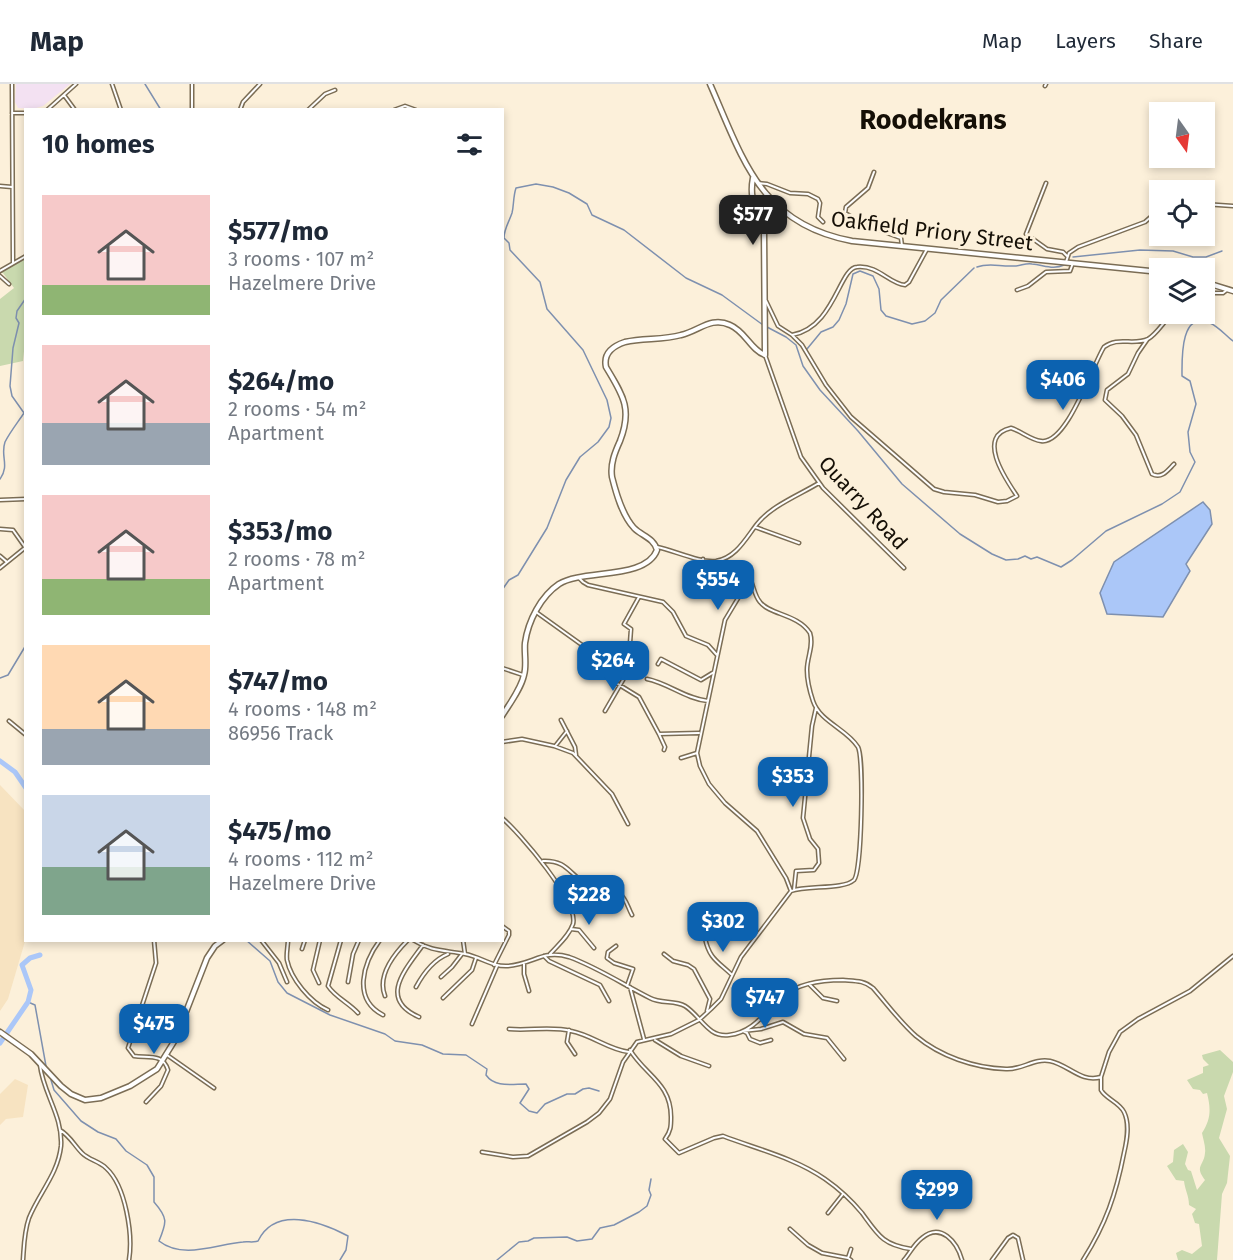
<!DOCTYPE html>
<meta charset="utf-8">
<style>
:root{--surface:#fff;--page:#f6f6f7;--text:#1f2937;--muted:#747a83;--line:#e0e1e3;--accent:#0c62b0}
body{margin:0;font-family:"Fira Sans",sans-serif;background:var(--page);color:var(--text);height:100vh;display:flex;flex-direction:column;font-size:22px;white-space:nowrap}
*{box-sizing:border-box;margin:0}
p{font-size:20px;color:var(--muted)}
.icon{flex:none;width:33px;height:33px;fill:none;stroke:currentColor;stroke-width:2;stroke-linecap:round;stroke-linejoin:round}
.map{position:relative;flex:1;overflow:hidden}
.panel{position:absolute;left:24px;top:24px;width:480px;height:834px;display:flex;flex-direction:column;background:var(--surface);border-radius:0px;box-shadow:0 3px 9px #0003}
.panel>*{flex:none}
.needle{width:39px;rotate:166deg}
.controls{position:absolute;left:1149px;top:18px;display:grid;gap:12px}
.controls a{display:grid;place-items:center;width:66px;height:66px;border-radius:0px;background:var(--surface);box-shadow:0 3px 9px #0003;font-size:30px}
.price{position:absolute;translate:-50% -51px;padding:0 14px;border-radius:12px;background:var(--accent);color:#fff;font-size:20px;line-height:39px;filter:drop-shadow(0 2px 3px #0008)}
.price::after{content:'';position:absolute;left:50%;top:36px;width:18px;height:14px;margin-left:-9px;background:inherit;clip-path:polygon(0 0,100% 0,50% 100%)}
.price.selected{background:#222;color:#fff}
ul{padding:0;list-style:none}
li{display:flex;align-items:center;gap:18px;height:150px;padding:0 18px}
li span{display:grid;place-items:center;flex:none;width:168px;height:120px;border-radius:0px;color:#555}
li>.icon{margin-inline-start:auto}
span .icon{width:72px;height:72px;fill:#fffc;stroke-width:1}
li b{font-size:26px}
h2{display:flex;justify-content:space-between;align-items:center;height:72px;padding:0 18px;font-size:26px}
header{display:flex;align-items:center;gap:36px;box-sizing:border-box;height:84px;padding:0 30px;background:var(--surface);border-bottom:2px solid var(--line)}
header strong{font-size:28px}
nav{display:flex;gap:33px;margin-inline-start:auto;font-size:21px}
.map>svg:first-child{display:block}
.built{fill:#f7e3c1}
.education{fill:#f3e1f2}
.green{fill:#c9d9ae}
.water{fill:#abc7f8;stroke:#7e90af;stroke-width:1.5}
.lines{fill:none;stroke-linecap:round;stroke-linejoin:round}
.stream{stroke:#7e90af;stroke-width:1.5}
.river{stroke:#abc7f8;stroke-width:5}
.street-casing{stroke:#7b6d55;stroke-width:5}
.secondary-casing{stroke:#7b6d55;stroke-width:7}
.street{stroke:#fff;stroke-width:2}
.secondary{stroke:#fff;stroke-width:4}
.labels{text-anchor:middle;stroke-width:6;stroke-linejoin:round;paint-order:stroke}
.street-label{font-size:21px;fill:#150f06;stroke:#fcf0da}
.district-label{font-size:27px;font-weight:bold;fill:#150f06;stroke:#fcf0da}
</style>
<header>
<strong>Map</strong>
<nav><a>Map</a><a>Layers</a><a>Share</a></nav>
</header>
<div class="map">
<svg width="1233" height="1176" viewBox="0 0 1233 1176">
<rect width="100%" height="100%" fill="#fcf0da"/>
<path class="built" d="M 0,701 L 25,727 L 26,854 L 8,915 L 0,927 Z
M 15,995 L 28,1001 L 23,1033 L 6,1035 L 0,1041 L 0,1010 Z"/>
<path class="education" d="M 16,0 L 70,0 L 43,22 L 33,25 L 18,24 L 15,18 Z"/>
<path class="green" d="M 25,175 L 26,248 L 23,277 L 0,282 L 0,215 L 14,204 L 3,189 L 0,189 Z
M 1220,966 L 1233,978 L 1233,988 L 1224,1012 L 1227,1025 L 1219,1054 L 1230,1072 L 1227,1099 L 1222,1110 L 1217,1176 L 1178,1176 L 1176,1169 L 1182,1166 L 1192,1170 L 1202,1162 L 1199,1140 L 1195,1139 L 1192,1130 L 1196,1125 L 1189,1121 C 1189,1112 1185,1106 1184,1097 L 1176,1096 L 1167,1082 L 1173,1078 L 1174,1066 L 1183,1060 L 1188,1068 L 1185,1080 L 1188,1086 L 1191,1087 L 1197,1106 L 1205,1096 C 1194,1082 1204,1082 1205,1069 C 1206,1063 1203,1055 1202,1049 C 1211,1035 1211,1025 1207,1009 L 1203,1010 L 1200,1006 L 1193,1005 L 1187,996 L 1203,989 L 1203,983 L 1209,981 L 1203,975 L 1202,971 Z"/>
<path class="water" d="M 1203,418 L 1210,426 L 1212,440 L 1186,480 L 1190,487 L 1163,533 L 1107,530 L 1100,509 L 1114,478 Z"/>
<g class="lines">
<path class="stream" d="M 145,0 L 161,26
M 1073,173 L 1140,166 L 1173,167 L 1193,173 L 1206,173 L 1222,167
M 977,183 C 990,178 1000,183 1014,182 C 1021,182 1025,179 1032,180 C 1044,181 1053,186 1064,181
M 767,243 L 786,253 L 796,261 L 803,282 L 820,306 L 858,347 L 902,400 L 960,450 L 992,470 L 1006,476 L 1018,475 L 1025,472 L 1031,475 L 1037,473 L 1061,483 L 1072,476 L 1106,447 L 1162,420 L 1180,408 L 1195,378 L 1190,368 L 1188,348 L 1196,320 L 1190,297 L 1182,292 C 1182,275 1180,226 1210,239 C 1219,243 1226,252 1233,257
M 807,265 L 821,248 L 833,243 L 839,236 L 846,220 L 853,190 L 860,187 L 873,192 L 879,205 L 881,226 L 886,232 L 912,240 L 925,237 L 935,229 L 941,216 L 974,184
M 0,395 C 10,381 0,372 5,358 C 10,348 18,338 24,329 L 12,312 L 10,302 L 13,264 L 19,239 L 16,234 L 17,227 L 26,214
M 502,506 L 509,496 L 518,491 L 547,444 L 566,396 L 580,373 L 598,358 L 609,343 L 611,334 L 607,316 L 583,266 L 547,225 L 540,198 L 510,166 L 509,159 L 504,154 C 504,145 509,138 512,129 C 514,121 513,113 516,104 L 536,100 L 553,103 L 569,109 L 587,120 L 592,131 L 624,146 L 686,194 L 722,211 L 763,241
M 502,590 L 502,593
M 0,594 L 8,591 L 26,561
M 246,856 L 270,877 L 278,898 L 287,909 L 330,931 L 385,950 L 395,957 L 422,961 L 443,970 L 466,971 L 487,985 L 486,991 C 495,1004 512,1000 526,1000 L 529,1005 L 520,1019 L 529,1027 L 537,1029 L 545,1020 L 567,1010 L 575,1010 L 583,1005 L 589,1004 L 599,1007
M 28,918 L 35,921 L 46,982
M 51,996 L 54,1006 L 81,1037 L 98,1048 L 116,1055 L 126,1067 L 147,1081 L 154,1093 L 154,1118 C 168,1134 167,1138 159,1157 C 183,1176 217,1160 243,1158 C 248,1157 252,1159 258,1157 C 275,1122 320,1137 348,1152 L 346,1166 L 340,1176
M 497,1176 L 519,1158 L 528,1157 L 534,1154 L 567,1153 L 577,1157 L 592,1155 L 600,1144 L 614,1141 L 639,1128 L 647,1122 L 651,1111 L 649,1106 L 651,1095"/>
<path class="river" d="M 0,677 L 15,688 L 26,704
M 0,959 L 28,918 L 31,906 L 22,881 L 30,874 L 40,871"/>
<defs>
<path id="street" d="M 12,0 L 13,179
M 112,0 L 121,26
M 192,0 L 192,26
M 1045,2 L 1046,0
M 64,11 L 75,26
M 47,26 L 76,0
M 240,26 L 243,18 L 260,0
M 308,26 L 325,10 L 335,6
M 394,26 L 405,22 L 416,26
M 12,29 L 26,29
M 874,88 L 868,104 L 846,123 L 845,129 L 865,141 L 901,154 L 902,162
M 758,99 L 767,100 L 790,109 L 808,110 L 818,115 L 820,119 L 818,133 L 823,138
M 1046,99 L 1026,150 L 1047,165 L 1063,168 L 1067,172
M 0,102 L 12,103
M 1204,120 L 1233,122
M 1066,178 L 1069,169 L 1078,163 L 1145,138 L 1160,125
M 0,187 L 26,172
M 0,192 L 9,200
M 1017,206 L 1028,202 L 1046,188 L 1070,187 L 1073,179
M 1204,209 L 1223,209 L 1228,205
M 766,217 L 778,242 L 792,251 L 802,261 L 826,301 L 851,333 L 934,405 L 944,408 L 975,411 L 998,418 L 1007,417 L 1017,412 C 1007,397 975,352 1011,344 C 1021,347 1031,356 1041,357 C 1067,361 1092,282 1104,263 C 1118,252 1133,262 1148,255 C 1157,250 1164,237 1172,230
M 792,251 C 835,243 839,184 857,183 C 879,181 889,200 905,201 L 909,198 L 927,165
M 1147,256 L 1138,269 L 1128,290 L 1107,306 L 1105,316 L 1122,332 L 1136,351 L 1152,390 C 1162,395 1168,386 1174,380
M 765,271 L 801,373 L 823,404 L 904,484
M 0,416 L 26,415
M 755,443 L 799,459
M 0,445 L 13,446 L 25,463
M 657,463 C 673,466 700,479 716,477 C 736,474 746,454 757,440 C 771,422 799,411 819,399
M 0,472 L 7,478
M 0,484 L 26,463
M 579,494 L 583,498 L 588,501 L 663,518 L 673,528 L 686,552 L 708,561 L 717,571
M 753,505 L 740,511 L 725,536 L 697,669 L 700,682 L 709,700 L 725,719 L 757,747 L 786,794 L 791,807
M 536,528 L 582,561 L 586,567 L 586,576 L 595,586 L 639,613 L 659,650 L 699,649
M 658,580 L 661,575 L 701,596 L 714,588
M 502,584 L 523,591
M 647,595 C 668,599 686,615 708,617
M 605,627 L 623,596 L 629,573 L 631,545 L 624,540 L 639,513
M 561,636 L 575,663 L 576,671
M 9,637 L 26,651
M 659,650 L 665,663 L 664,666
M 502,658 L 522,655 L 554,662 L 573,669 L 612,710 L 628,740
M 556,661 L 567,647
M 681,674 L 697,669
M 502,734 C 520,749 579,818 573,840 C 569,852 558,861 550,870
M 543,777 C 568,776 569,791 588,801 C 598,806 610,803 620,810 C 626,814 628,824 632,831
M 794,806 L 796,787 L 814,786 L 819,779 L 818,765 L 810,755 L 803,734 L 812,642 L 816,624
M 571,845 L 579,846 L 594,864
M 705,854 C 709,874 717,877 731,890
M 261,856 L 279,879 L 287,898
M 288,856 C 288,862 286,870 287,876 C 291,895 310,918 328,926
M 341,856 L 328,902 C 335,913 349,919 358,929
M 380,856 C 363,879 352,915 383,931
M 413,856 C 432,868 445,866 465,870 C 481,873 492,883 508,882 C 533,880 544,865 569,873 C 597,883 624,901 650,914 C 661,920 675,916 685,922 C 701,932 708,954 729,951 C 755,948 765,927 783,912 C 799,899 823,896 843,896 C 854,897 864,896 873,904 C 887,920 900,938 916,952 C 940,972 974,984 1006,985 C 1022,986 1034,974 1050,977 C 1069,981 1081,999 1101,993
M 463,856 L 465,870
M 616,862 L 608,868 L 607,874 L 614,879 L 633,885 L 627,902
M 302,865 L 305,856
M 664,870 L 673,877 L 688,881 L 694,885 L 710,915 L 707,927
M 544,872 L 549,877 L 600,901 L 609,917
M 524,879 L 524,890 L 529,907
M 494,881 L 509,851 L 509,847 L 502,842
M 441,893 L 452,883 L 462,870
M 348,898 L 353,870 L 359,856
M 319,899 L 313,886 L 320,856
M 809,900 L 823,914 L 837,917
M 416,903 C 423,890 433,876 448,870
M 630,903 L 644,955
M 385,912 C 377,892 394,870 408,856
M 443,914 L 472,886 L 476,874
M 419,933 C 378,915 405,886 423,861
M 472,940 L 497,882
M 509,945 C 529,947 552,942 571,947 C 592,951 609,966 629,968
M 569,946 L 567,958 L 575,970
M 169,951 L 176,954
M 655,956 L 681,972 L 709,982
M 771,956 L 760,959 L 750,955 L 747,949 L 743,947 L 761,945 L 783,938 L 804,950 L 827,954 L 844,975
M 630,966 C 645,991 671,999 671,1033 C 671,1042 671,1047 665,1055 L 679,1069 L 714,1054 L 723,1052 C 757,1065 795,1074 825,1095 C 838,1104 852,1117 862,1129 C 878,1151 883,1161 911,1165
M 167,971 L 214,1004
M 146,1018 L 161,1002 L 168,986 C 163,969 148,974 134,972 L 128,964 L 156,879 L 154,856
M 60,1046 C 70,1052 74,1061 82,1069 C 89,1076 99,1077 106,1084 C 126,1102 133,1151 129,1176
M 482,1068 L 513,1073 L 528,1072 L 587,1038 L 599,1029 L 610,1015 L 623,978 L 637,958 L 671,950 L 699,936 L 711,925 L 721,915 L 741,873 L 791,807 C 807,801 843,806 854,796 C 862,787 864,674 858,663 C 847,645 820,638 813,617 C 810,608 807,596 807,586 C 807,573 814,562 810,549 C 798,530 770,531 760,518 C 752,509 754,492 742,487 C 732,483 719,488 709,487 L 704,481 L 703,475
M 828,1129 L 843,1110
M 790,1145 L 808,1161 L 822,1169 L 848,1174
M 851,1165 L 848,1174 L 851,1176
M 23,1176 C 24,1162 24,1148 29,1134 C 39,1109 58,1090 61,1062 C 63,1032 43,1009 40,981
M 904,1176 C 910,1169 914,1160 922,1154 C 941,1138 957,1158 962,1176
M 992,1176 L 1008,1154 L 1013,1151 L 1018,1154 L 1023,1176
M 1083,1176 C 1106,1140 1116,1110 1124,1069 C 1127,1056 1130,1040 1124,1028 C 1119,1018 1106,1015 1101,1006 L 1101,993 L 1109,968 L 1120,948 L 1138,935 L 1190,907 L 1233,872"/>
<path id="secondary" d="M 710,0 C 743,75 760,140 852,157 L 1160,188
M 1204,198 L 1233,207
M 502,632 C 510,619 521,605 524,591 C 527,581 524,569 525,559 C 528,537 541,512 559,500 C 583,485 646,496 657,466 C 654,454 642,452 634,444 C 622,431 616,409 612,393 C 610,380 615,368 620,357 C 633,324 622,310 606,283 C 603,269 613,262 625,258 C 644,254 663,256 681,251 C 699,247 711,232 730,241 C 745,247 751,266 765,271 L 764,147 C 760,124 748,120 753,94
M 0,948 L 31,970 L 61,1002 L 71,1010 L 85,1016 L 101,1014 L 130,1002 L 157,985 L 175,956 L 207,874 L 215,862 L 223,856"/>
</defs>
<use href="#street" class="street-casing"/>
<use href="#secondary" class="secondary-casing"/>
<use href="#street" class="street"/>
<use href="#secondary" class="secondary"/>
</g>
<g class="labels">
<g class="street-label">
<text transform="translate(932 147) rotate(7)" y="7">Oakfield Priory Street</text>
<text transform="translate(863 419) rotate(47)" y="7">Quarry Road</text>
</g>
<g class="district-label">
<text x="933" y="45">Roodekrans</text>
</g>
</g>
</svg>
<div class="controls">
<a><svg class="needle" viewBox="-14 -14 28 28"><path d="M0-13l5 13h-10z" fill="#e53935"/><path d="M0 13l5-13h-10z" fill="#747a83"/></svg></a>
<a><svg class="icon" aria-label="locate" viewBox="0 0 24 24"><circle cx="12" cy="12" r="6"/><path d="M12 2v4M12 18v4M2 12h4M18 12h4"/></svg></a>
<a><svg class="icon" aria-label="layers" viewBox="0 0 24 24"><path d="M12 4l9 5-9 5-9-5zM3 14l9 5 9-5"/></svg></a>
</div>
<b class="price selected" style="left:753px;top:162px">$577</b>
<b class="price" style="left:1063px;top:327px">$406</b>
<b class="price" style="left:718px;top:527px">$554</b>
<b class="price" style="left:613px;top:608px">$264</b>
<b class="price" style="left:793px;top:724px">$353</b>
<b class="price" style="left:589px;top:842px">$228</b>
<b class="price" style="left:723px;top:869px">$302</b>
<b class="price" style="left:765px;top:945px">$747</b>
<b class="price" style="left:154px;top:971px">$475</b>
<b class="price" style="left:937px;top:1137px">$299</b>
<section class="panel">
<h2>10 homes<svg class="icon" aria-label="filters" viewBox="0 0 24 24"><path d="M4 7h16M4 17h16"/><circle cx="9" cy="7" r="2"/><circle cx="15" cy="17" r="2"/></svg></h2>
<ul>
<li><span style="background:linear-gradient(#f6c9c9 75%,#8fb573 0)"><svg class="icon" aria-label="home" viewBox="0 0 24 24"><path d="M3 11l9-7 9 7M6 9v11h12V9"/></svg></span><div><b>$577/mo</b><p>3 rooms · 107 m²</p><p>Hazelmere Drive</p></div></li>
<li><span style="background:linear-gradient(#f6c9c9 65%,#9aa5b1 0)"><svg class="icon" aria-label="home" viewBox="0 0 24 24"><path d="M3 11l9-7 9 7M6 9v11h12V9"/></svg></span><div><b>$264/mo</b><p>2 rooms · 54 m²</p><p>Apartment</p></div></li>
<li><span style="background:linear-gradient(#f6c9c9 70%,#8fb573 0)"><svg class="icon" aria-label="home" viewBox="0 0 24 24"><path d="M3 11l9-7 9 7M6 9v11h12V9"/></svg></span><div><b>$353/mo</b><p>2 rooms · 78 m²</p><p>Apartment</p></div></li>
<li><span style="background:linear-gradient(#ffd9b3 70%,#9aa5b1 0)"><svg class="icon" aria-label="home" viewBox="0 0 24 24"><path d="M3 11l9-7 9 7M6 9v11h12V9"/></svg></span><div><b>$747/mo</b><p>4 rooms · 148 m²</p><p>86956 Track</p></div></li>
<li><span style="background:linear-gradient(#c9d6e8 60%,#7fa58c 0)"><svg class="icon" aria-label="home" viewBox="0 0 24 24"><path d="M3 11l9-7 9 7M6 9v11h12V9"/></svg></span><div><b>$475/mo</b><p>4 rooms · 112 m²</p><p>Hazelmere Drive</p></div></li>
</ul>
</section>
</div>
